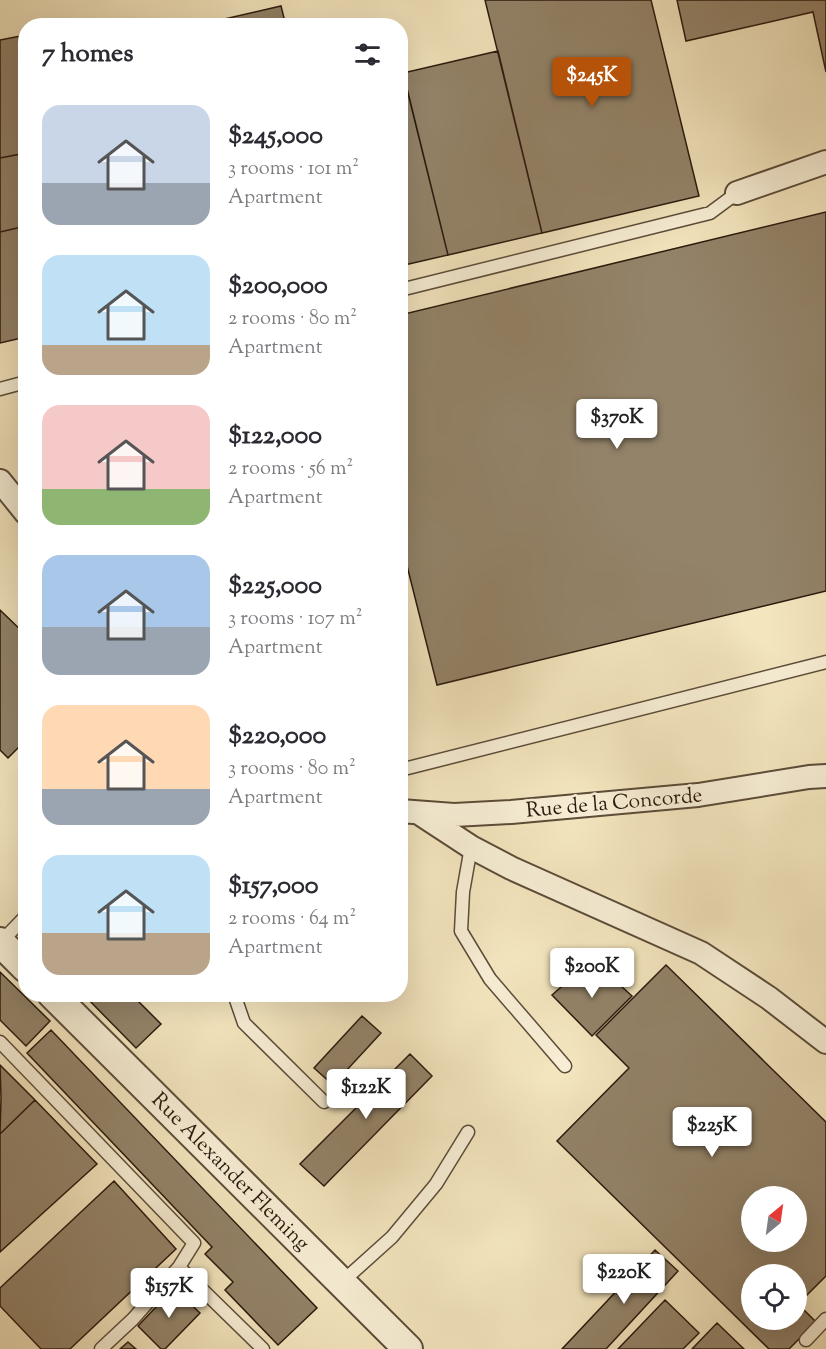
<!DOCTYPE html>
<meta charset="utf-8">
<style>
:root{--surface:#fff;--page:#f2f2f3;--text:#2b2b33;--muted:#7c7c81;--accent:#b45309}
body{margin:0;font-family:"Sorts Mill Goudy",serif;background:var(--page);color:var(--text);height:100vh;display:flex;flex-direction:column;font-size:22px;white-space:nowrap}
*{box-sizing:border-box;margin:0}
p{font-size:20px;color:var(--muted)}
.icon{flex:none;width:33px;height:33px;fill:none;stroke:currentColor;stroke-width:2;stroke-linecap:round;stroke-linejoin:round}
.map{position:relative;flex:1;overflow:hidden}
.sheet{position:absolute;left:18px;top:18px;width:390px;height:984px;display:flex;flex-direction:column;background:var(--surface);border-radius:24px;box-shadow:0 6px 24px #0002}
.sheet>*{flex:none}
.needle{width:39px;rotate:29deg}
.fabs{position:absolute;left:741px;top:1186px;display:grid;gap:12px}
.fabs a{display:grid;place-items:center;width:66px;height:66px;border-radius:50%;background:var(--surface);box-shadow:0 6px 24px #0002;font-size:30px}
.price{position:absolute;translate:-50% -51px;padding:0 14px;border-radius:6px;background:#fff;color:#222;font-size:20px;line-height:39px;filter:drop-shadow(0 2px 3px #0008)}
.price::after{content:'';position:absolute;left:50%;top:36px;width:18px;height:14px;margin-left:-9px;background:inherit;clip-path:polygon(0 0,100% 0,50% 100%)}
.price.on{background:var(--accent);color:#fff}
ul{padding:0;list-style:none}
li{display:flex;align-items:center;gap:18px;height:150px;padding:0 24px}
li span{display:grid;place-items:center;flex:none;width:168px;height:120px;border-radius:18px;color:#555}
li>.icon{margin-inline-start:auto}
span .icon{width:72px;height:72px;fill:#fffc;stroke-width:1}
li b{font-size:26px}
h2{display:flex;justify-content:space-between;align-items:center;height:72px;padding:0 24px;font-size:26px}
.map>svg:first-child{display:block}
.building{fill:#938369;stroke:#2a190d;stroke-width:1.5;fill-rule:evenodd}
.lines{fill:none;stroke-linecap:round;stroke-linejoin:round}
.service-casing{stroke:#5c4c39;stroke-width:15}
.minor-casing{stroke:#5c4c39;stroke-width:26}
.tertiary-casing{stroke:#5c4c39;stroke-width:32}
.service{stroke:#f7eed5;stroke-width:12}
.minor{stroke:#f7eed5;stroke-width:22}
.tertiary{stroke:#f7eed5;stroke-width:28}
.labels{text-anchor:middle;stroke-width:5;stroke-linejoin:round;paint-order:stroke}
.street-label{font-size:21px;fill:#2a190d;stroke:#f7eed5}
</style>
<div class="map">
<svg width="826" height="1349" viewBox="0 0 826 1349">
<rect width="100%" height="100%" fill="#f3e5be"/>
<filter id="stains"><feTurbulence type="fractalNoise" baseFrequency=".00333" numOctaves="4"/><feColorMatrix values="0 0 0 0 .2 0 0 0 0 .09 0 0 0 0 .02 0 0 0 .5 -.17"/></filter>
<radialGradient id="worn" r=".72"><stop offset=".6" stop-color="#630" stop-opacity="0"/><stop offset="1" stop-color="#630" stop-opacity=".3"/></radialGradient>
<path class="building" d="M 485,0 L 651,0 L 699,196 L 542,233 Z
M 677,0 L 826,0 L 826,72 L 813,12 L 686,41 Z
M 281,6 L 286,26 L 194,26 Z
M 26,35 L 26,153 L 0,158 L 0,40 Z
M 498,51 L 542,233 L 448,255 L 403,73 Z
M 400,60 L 448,255 L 400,266 Z
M 26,153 L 26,226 L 0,232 L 0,158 Z
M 826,212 L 826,591 L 437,685 L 400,538 L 400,315 Z
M 26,226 L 26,337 L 0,343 L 0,232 Z
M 0,610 L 26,635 L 26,740 L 8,758 L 0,750 Z
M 666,965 L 826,1122 L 826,1276 L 798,1304 L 816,1322 L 789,1349 L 769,1349 L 557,1141 L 629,1068 L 596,1035 ZM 752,1197 L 796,1197 L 796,1242 L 752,1242 ZM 752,1275 L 796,1275 L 796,1320 L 752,1320 Z
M 600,967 L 632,996 L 592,1036 L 552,995 L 576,974 L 585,982 Z
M 0,972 L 50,1021 L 26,1046 L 0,1020 Z
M 83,994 L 131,994 L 161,1024 L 136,1048 Z
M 362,1016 L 381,1033 L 333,1085 L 314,1068 Z
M 51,1030 L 317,1308 L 278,1345 L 225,1290 L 233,1282 L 205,1254 L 212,1247 L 27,1053 Z
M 410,1054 L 432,1076 L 324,1186 L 300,1164 Z
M 0,1065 L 35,1100 L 0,1134 L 1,1098 Z
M 35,1100 L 97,1164 L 0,1252 L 0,1134 Z
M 114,1181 L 176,1249 L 70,1349 L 41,1349 L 0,1306 L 0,1288 Z
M 655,1250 L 678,1271 L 606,1349 L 562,1349 Z
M 174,1288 L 200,1313 L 165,1349 L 161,1349 L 138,1326 Z
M 665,1300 L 699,1333 L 683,1349 L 618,1349 Z
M 717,1323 L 744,1349 L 692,1349 Z
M 128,1342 L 136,1349 L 120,1349 Z"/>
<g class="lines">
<defs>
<path id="service" d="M 400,290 L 710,213 L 737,193
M 0,389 L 26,382
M 400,770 L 826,662
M 471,847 L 463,892 L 461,931 L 490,979 L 565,1066
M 0,943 L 26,916
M 234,994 L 244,1023 L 324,1102
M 0,1042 L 194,1243 L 179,1267 L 263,1349
M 342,1282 L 392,1237 L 436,1184 L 468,1132
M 806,1340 L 826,1319
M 101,1349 L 133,1319 L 179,1267"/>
<path id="minor" d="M 737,193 L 826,162
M 0,481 L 26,513
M 400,811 L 454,815 L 511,812 L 698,795 L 809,777 L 826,776
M 419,813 L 471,847 L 511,868 L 701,953 L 769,998 L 826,1042"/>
<path id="tertiary" d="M 0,942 L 26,968
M 52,994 L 408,1349"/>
</defs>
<use href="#service" class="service-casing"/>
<use href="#minor" class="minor-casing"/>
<use href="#tertiary" class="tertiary-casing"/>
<use href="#service" class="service"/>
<use href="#minor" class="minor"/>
<use href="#tertiary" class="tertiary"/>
</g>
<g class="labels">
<g class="street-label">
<text transform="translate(614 802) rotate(-5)" y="7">Rue de la Concorde</text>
<text transform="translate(231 1171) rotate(45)" y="7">Rue Alexander Fleming</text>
</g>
</g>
<rect width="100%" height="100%" filter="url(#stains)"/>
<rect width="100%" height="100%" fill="url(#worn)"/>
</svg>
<div class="fabs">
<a><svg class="needle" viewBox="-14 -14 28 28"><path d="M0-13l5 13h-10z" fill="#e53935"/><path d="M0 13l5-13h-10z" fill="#7c7c81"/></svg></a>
<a><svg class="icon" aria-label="locate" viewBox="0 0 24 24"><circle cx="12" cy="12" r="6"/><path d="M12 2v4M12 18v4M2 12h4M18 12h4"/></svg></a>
</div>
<b class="price on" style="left:592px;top:108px">$245K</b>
<b class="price" style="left:617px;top:450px">$370K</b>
<b class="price" style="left:592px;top:999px">$200K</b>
<b class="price" style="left:366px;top:1120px">$122K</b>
<b class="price" style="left:712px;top:1158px">$225K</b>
<b class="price" style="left:624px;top:1305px">$220K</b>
<b class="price" style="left:169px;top:1319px">$157K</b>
<section class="sheet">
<h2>7 homes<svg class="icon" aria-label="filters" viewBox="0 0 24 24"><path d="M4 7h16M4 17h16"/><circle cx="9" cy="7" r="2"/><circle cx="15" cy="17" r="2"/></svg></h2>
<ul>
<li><span style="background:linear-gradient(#c9d6e8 65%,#9aa5b1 0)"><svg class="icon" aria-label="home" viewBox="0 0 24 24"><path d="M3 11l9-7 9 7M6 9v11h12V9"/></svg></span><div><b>$245,000</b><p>3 rooms · 101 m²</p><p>Apartment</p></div></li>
<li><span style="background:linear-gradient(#bfe0f5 75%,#b9a48a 0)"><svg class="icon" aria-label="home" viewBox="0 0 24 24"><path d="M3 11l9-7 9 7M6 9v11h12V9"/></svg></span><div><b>$200,000</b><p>2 rooms · 80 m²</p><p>Apartment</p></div></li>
<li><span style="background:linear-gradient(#f6c9c9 70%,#8fb573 0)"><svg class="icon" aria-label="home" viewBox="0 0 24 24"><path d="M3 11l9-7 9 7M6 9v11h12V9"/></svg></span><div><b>$122,000</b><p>2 rooms · 56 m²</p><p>Apartment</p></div></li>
<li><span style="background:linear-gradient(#a9c7e8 60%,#9aa5b1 0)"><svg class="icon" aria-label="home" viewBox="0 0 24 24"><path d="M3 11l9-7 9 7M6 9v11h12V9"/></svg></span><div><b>$225,000</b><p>3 rooms · 107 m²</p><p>Apartment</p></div></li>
<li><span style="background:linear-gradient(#ffd9b3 70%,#9aa5b1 0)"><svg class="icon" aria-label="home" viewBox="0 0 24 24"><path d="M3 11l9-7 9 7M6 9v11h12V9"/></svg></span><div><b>$220,000</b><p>3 rooms · 80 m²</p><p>Apartment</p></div></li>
<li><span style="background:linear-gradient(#bfe0f5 65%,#b9a48a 0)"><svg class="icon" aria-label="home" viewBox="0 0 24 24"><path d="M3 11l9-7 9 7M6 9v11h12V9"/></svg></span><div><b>$157,000</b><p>2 rooms · 64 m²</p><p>Apartment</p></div></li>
</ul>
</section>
</div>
